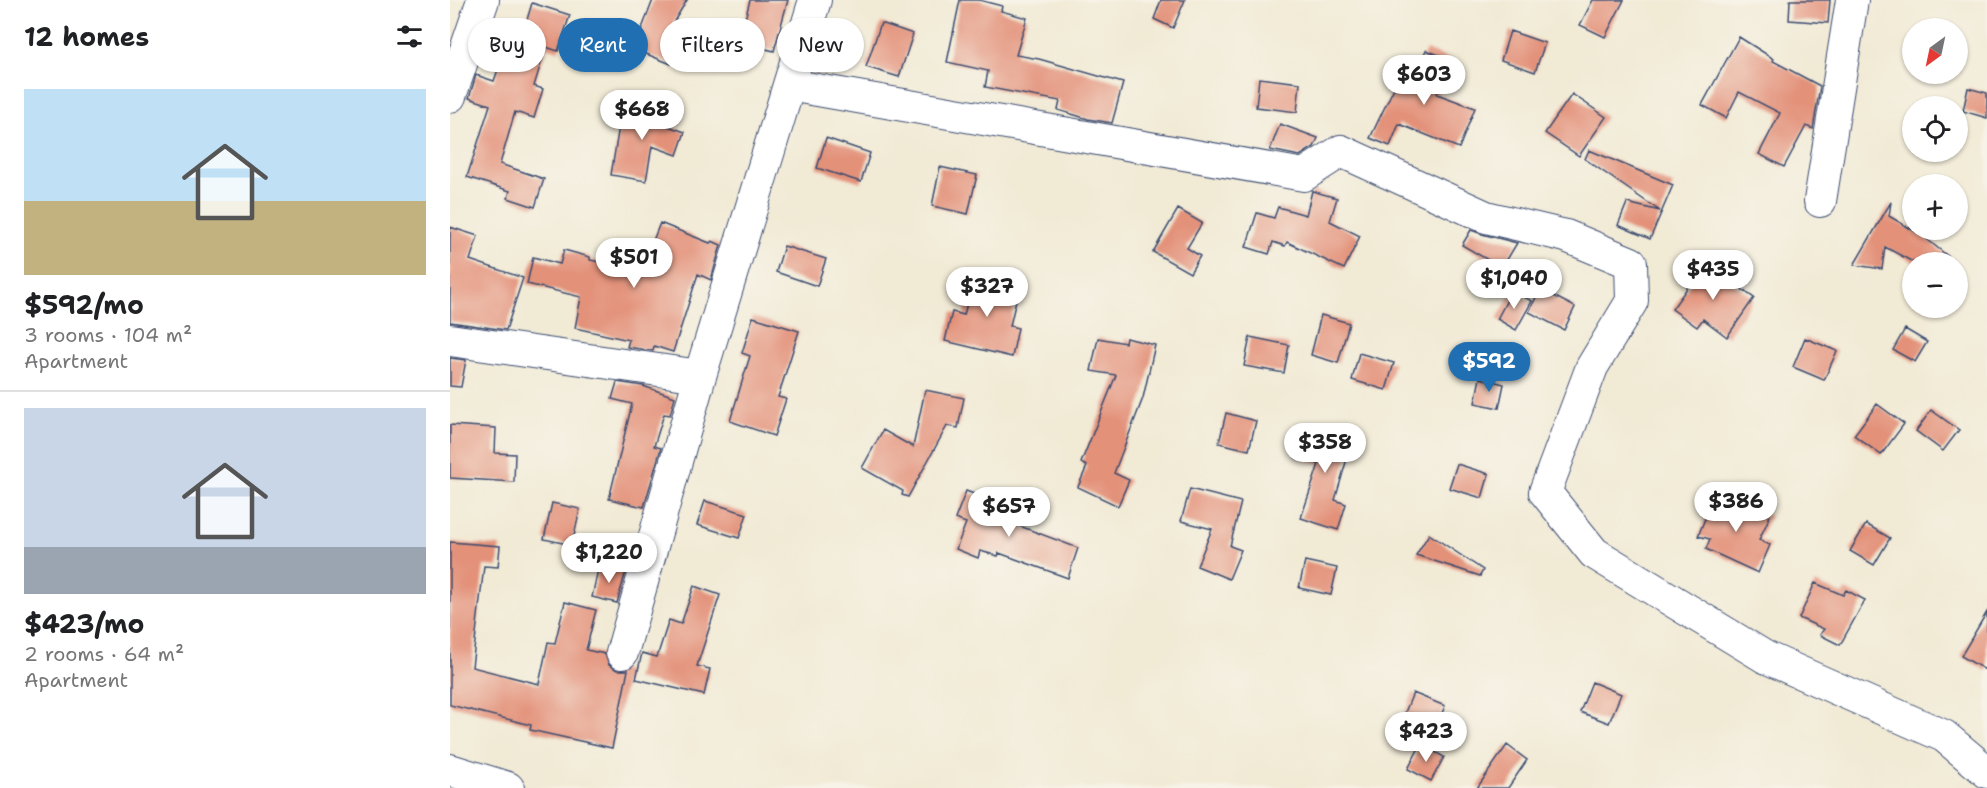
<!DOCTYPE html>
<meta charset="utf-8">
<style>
:root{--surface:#fff;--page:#f6f6f6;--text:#202124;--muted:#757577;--line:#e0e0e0;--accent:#1f6fb2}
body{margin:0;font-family:"Shantell Sans",sans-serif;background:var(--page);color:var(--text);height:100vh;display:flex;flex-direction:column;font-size:22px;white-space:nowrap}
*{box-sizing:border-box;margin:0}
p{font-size:20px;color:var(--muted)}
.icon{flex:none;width:33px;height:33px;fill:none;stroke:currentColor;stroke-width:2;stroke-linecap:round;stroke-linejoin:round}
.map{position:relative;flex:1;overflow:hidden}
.drawer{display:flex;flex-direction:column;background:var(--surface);width:450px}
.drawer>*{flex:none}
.banner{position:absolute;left:18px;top:18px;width:570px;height:54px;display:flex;gap:12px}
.needle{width:39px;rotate:213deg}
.fabs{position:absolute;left:1452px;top:18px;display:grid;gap:12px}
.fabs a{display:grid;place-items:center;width:66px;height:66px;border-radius:50%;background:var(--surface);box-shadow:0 2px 4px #0004;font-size:30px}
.price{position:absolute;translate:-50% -51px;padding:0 14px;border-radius:21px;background:#fff;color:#222;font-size:20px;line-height:39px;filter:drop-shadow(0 2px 3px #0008)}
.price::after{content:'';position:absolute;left:50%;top:36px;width:18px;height:14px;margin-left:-9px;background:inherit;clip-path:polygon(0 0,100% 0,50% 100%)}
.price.current{background:var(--accent);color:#fff}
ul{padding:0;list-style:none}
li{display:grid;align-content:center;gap:12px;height:318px;padding:0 24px}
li+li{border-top:2px solid var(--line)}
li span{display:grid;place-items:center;height:186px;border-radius:0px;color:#555}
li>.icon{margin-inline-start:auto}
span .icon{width:108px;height:108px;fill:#fffc;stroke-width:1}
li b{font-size:26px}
h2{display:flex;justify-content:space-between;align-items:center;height:72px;padding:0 24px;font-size:26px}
.chip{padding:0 21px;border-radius:27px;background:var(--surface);box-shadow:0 2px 4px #0004;font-size:21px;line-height:54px}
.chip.current{background:var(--accent);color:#fff}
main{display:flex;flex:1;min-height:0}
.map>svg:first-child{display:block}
.building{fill:#e39179}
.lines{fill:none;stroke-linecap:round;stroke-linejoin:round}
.minor-casing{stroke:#3b4b70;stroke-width:34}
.minor{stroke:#fff;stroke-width:32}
</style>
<main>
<section class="drawer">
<h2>12 homes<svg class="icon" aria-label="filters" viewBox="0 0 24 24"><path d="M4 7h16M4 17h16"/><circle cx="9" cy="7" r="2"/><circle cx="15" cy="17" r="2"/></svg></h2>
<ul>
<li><span style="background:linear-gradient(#bfe0f5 60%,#c2b280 0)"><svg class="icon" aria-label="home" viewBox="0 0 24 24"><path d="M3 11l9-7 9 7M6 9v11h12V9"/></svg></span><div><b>$592/mo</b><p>3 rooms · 104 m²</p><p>Apartment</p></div></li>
<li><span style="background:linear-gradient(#c9d6e8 75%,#9aa5b1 0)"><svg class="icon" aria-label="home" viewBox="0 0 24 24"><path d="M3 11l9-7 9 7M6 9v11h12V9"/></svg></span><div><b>$423/mo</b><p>2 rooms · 64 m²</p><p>Apartment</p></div></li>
</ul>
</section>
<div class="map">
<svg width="1537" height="788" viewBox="0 0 1537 788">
<rect width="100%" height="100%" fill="#f7f3e8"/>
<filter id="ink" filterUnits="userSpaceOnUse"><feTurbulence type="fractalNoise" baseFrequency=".0167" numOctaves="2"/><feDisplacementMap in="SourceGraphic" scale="12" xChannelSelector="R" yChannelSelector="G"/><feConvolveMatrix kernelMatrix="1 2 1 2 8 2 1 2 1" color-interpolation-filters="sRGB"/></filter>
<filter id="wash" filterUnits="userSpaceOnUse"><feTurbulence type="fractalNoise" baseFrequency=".008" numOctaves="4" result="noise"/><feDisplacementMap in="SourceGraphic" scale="24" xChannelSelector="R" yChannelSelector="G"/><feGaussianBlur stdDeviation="1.35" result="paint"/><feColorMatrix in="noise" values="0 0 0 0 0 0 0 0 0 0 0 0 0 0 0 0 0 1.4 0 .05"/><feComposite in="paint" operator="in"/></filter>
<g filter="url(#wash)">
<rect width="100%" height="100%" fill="#f1ead5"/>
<g id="blocks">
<path class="building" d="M 203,0 L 237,0 L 223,23 L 236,29 L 221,64 L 184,49 Z
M 300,0 L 338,0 L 324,51 L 289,42 Z
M 510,0 L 529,0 L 552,6 L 551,11 L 577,18 L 566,55 L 589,59 L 673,83 L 662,123 L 638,119 L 608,110 L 610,101 L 535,87 L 538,71 L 497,62 Z
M 711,0 L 735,0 L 723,28 L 704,19 Z
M 1143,0 L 1174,0 L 1155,37 L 1130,25 Z
M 1340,0 L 1380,0 L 1378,23 L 1339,20 Z
M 82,3 L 120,15 L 108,51 L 96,47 L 84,86 L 93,89 L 84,118 L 65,112 L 50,164 L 94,179 L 85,207 L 58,198 L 60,191 L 17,177 L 40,105 L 19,98 L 26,75 L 44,81 L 56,46 L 68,50 Z
M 431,23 L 463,34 L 449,77 L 416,67 Z
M 1060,31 L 1095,43 L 1085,72 L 1051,60 Z
M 1289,37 L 1324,59 L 1323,61 L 1370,86 L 1363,129 L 1356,126 L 1334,167 L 1309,154 L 1330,113 L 1289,92 L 1276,118 L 1252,105 Z
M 976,50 L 1002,60 L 987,94 L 1025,108 L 1009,148 L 949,124 L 940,146 L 920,138 L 953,69 L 965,75 Z
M 809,78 L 850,83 L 847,112 L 806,107 Z
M 1518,88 L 1537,93 L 1537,118 L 1513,111 Z
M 1122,94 L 1156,117 L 1129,156 L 1095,133 Z
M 173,102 L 212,109 L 209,123 L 235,132 L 227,155 L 202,146 L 196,181 L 161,175 Z
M 830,124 L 868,138 L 864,147 L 850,156 L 820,150 Z
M 376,138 L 420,153 L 411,182 L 367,168 Z
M 1139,150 L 1223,185 L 1200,239 L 1168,225 L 1177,203 L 1210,211 L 1135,159 Z
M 490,167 L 527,175 L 518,214 L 482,206 Z
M 862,191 L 887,198 L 880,221 L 910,236 L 894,269 L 837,242 L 835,246 L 823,242 L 819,254 L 796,247 L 807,213 L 824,218 L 828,207 L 856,215 Z
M 1441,202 L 1439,216 L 1473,236 L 1505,262 L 1463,262 L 1435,247 L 1432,269 L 1404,265 Z
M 728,209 L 752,223 L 737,248 L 750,256 L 740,273 L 703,252 Z
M 210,223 L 260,243 L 262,241 L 271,245 L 261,280 L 248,274 L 223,352 L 204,346 L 203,351 L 177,347 L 179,340 L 125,328 L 131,297 L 77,284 L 83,257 L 110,264 L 114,250 L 140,257 L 140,260 L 191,271 Z
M 0,227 L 28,236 L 20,260 L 73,278 L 56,330 L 0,322 Z
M 1021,230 L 1032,234 L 1067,243 L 1052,268 L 1012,245 Z
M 334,246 L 376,259 L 367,286 L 326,272 Z
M 1255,263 L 1304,298 L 1277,337 L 1253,319 L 1247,327 L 1222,309 Z
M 524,275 L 569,287 L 560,326 L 568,328 L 562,357 L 495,341 L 502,312 L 514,315 Z
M 1090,289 L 1125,307 L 1114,330 L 1079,312 Z
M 1062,291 L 1082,301 L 1066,330 L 1047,319 Z
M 871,315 L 899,323 L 888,363 L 861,355 Z
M 303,317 L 349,331 L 328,397 L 336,399 L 324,436 L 280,421 L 300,356 L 292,353 Z
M 1455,329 L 1477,342 L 1465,362 L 1443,350 Z
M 800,337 L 839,345 L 834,373 L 794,366 Z
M 648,338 L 675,343 L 676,338 L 705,345 L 693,398 L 664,473 L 679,480 L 668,506 L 628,487 L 637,466 L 631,463 L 666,375 L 641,371 Z
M 1355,338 L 1387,351 L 1374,380 L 1343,367 Z
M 909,353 L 944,363 L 936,390 L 902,380 Z
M 0,358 L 16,360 L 11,387 L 0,386 Z
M 1030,378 L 1054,384 L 1049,408 L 1025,403 Z
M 167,382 L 193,386 L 225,397 L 220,415 L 214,414 L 204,446 L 211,448 L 194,507 L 159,499 L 182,404 L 162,399 Z
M 475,390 L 514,398 L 508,428 L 497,426 L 458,497 L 452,495 L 453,491 L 412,468 L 433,430 L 463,447 Z
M 1427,404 L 1454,424 L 1431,455 L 1404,435 Z
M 1481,410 L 1509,430 L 1493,451 L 1466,431 Z
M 776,413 L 806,421 L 799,450 L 769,443 Z
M 856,424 L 903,438 L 885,500 L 896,504 L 888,530 L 851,518 L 869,464 L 846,458 Z
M 0,425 L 46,428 L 45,453 L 65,454 L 64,482 L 0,478 Z
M 1007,464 L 1039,474 L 1032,498 L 999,488 Z
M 740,489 L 791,502 L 780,546 L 791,550 L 779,579 L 747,566 L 762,529 L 731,521 Z
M 516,491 L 548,503 L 543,516 L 628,548 L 618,578 L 549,553 L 548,556 L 530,551 L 528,558 L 506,549 L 516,523 L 505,519 Z
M 1265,494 L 1320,516 L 1309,540 L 1320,545 L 1308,573 L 1256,549 L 1260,539 L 1248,536 Z
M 255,501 L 297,514 L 289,538 L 247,525 Z
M 102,503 L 130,509 L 122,545 L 94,539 Z
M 1416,524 L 1440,538 L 1424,565 L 1400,551 Z
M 979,534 L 1033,570 L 1030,576 L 966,555 Z
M 0,542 L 50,546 L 48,567 L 34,566 L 22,667 L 89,684 L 98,642 L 105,643 L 115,602 L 146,610 L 136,650 L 155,654 L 159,665 L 167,670 L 178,670 L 162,748 L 80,730 L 81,725 L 0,705 Z
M 855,561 L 887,568 L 881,595 L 849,588 Z
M 149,565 L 176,571 L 167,603 L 142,597 Z
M 1365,583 L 1393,595 L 1396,590 L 1415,600 L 1390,645 L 1370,635 L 1374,629 L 1349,618 Z
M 244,586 L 270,595 L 247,666 L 260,669 L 254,695 L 186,679 L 192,653 L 207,657 L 219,620 L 231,624 Z
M 1537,612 L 1537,671 L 1511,656 Z
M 1142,682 L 1171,694 L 1159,723 L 1130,712 Z
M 963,693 L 995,706 L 981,740 L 949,727 Z
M 971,744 L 994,757 L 981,781 L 958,769 Z
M 1057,745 L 1077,760 L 1058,788 L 1027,788 Z"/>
</g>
</g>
<g filter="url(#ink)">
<use href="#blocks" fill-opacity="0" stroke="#3b4b70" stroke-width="1.5"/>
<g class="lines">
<defs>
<path id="minor" d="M 339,85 L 854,175 L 891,151 L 1036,217 L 1116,236 L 1181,263 L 1182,301 L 1142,367 L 1095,492 L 1144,553 L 1315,657 L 1494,736 L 1537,772
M 0,96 L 33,0
M 1370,201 L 1402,0
M 0,340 L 250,376
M 172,653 L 250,376 L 365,0
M 0,770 L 58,788"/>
</defs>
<use href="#minor" class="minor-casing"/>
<use href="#minor" class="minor"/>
</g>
</g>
</svg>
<div class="fabs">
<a><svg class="needle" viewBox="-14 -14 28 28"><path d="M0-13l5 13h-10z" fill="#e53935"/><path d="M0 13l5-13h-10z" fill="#757577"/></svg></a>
<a><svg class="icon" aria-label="locate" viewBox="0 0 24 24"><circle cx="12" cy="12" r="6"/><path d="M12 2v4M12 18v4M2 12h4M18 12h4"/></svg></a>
<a>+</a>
<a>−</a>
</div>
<b class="price" style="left:974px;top:106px">$603</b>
<b class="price" style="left:192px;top:141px">$668</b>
<b class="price" style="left:184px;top:289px">$501</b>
<b class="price" style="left:1263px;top:301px">$435</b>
<b class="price" style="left:1064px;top:310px">$1,040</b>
<b class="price" style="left:537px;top:318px">$327</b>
<b class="price current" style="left:1039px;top:393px">$592</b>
<b class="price" style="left:875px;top:474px">$358</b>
<b class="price" style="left:1286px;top:533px">$386</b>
<b class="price" style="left:559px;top:538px">$657</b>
<b class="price" style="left:159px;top:584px">$1,220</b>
<b class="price" style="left:976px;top:763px">$423</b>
<div class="banner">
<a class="chip">Buy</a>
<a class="chip current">Rent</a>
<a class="chip">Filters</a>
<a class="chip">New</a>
</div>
</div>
</main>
